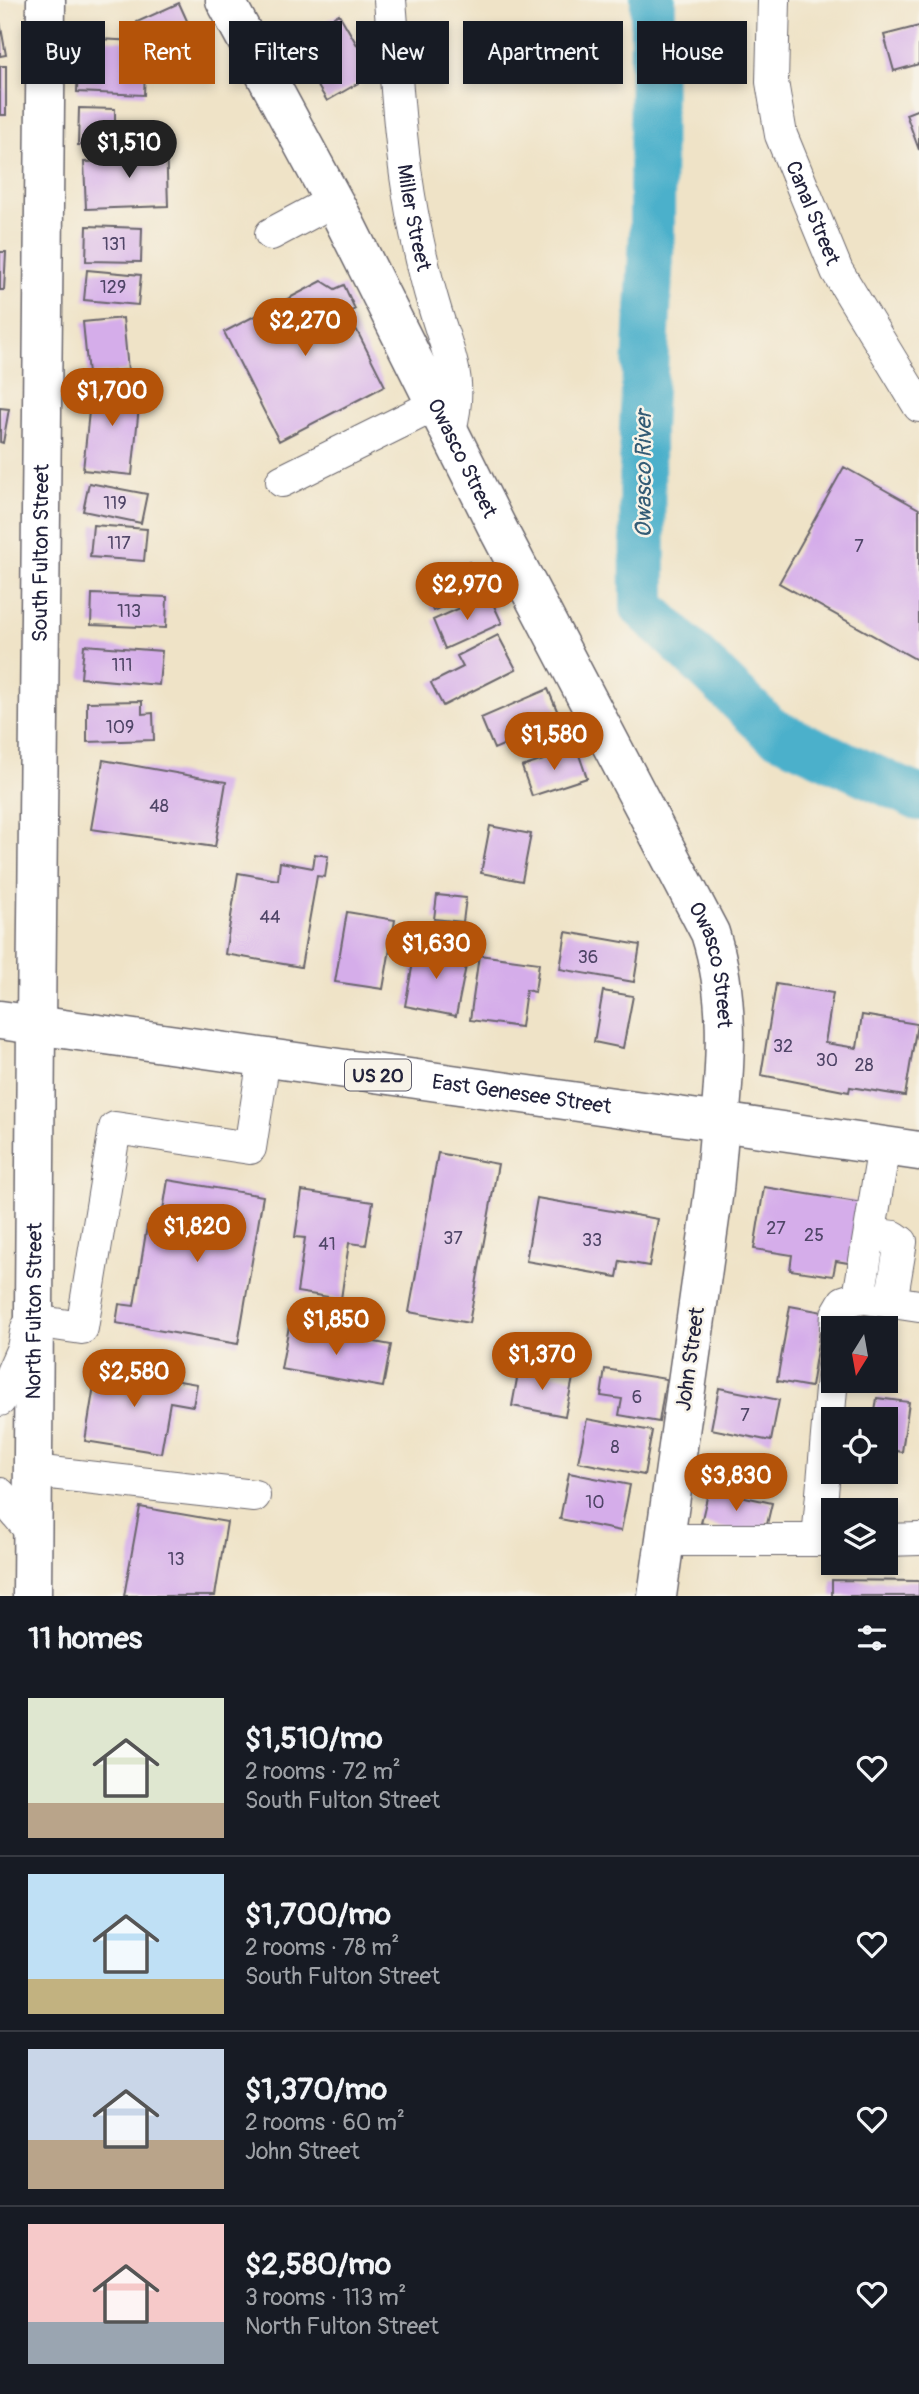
<!DOCTYPE html>
<meta charset="utf-8">
<style>
:root{--surface:#171b24;--page:#242831;--text:#f1f3f6;--muted:#9ea1a6;--line:#363941;--accent:#b45309}
body{margin:0;font-family:Pangolin,sans-serif;background:var(--page);color:var(--text);height:100vh;display:flex;flex-direction:column;font-size:26px;white-space:nowrap}
*{box-sizing:border-box;margin:0}
p{font-size:23px;color:var(--muted)}
.icon{flex:none;width:38px;height:38px;fill:none;stroke:currentColor;stroke-width:2;stroke-linecap:round;stroke-linejoin:round}
.map{position:relative;height:1596px;overflow:hidden}
.drawer{display:flex;flex-direction:column;background:var(--surface);flex:1}
.drawer>*{flex:none}
.top-card{position:absolute;left:21px;top:21px;width:878px;height:63px;display:flex;gap:14px}
.needle{width:46px;rotate:191deg}
.controls{position:absolute;left:821px;top:1316px;display:grid;gap:14px}
.controls a{display:grid;place-items:center;width:77px;height:77px;border-radius:0px;background:var(--surface);box-shadow:0 4px 10px #0003;font-size:35px}
.price{position:absolute;translate:-50% -60px;padding:0 16px;border-radius:24px;background:var(--accent);color:#fff;font-size:23px;line-height:46px;filter:drop-shadow(0 2px 4px #0008)}
.price::after{content:'';position:absolute;left:50%;top:42px;width:21px;height:16px;margin-left:-10px;background:inherit;clip-path:polygon(0 0,100% 0,50% 100%)}
.price.selected{background:#222;color:#fff}
ul{padding:0;list-style:none}
li{display:flex;align-items:center;gap:21px;height:175px;padding:0 28px}
li+li{border-top:2px solid var(--line)}
li span{display:grid;place-items:center;flex:none;width:196px;height:140px;border-radius:0px;color:#555}
li>.icon{margin-inline-start:auto}
span .icon{width:84px;height:84px;fill:#fffc;stroke-width:1}
li b{font-size:30px}
h2{display:flex;justify-content:space-between;align-items:center;height:84px;padding:0 28px;font-size:30px}
.pill{padding:0 24px;border-radius:0px;background:var(--surface);box-shadow:0 4px 10px #0003;font-size:24px;line-height:63px}
.pill.selected{background:var(--accent);color:#fff}
.map>svg:first-child{display:block}
.lines{fill:none;stroke-linecap:round;stroke-linejoin:round}
.river{stroke:#4cb0cb;stroke-width:46}
.building{fill:#d5adea}
.minor-casing{stroke:#6a666c;stroke-width:34}
.major-casing{stroke:#6a666c;stroke-width:41}
.highway-casing{stroke:#6a666c;stroke-width:41}
.minor{stroke:#fff;stroke-width:32}
.major{stroke:#fff;stroke-width:38}
.highway{stroke:#fff;stroke-width:38}
.labels{text-anchor:middle;stroke-width:5;stroke-linejoin:round;paint-order:stroke}
.number-label{font-size:18px;fill:#4f4567}
.shield{fill:#f7f3e8;stroke:#62616f;stroke-width:2}
.shield-label{font-size:19px;font-weight:bold;fill:#22223b}
.street-label{font-size:21px;fill:#22223b;stroke:#f7f3e8}
.water-label{font-size:23px;font-style:italic;fill:#335b75;stroke:#f7f3e8}
</style>
<div class="map">
<svg width="919" height="1596" viewBox="0 0 919 1596">
<rect width="100%" height="100%" fill="#f7f3e8"/>
<filter id="ink" filterUnits="userSpaceOnUse"><feTurbulence type="fractalNoise" baseFrequency=".0143" numOctaves="2"/><feDisplacementMap in="SourceGraphic" scale="14" xChannelSelector="R" yChannelSelector="G"/><feConvolveMatrix kernelMatrix="1 2 1 2 8 2 1 2 1" color-interpolation-filters="sRGB"/></filter>
<filter id="wash" filterUnits="userSpaceOnUse"><feTurbulence type="fractalNoise" baseFrequency=".00686" numOctaves="4" result="noise"/><feDisplacementMap in="SourceGraphic" scale="28" xChannelSelector="R" yChannelSelector="G"/><feGaussianBlur stdDeviation="1.57" result="paint"/><feColorMatrix in="noise" values="0 0 0 0 0 0 0 0 0 0 0 0 0 0 0 0 0 1.4 0 .05"/><feComposite in="paint" operator="in"/></filter>
<g filter="url(#wash)">
<rect width="100%" height="100%" fill="#efe3c7"/>
<g class="lines">
<path class="river" d="M 653,0 L 652,234 L 642,430 L 643,607 L 772,731 L 919,798"/>
</g>
<g id="blocks">
<path class="building" d="M 179,3 L 198,45 L 155,63 L 137,22 Z
M 339,14 L 374,74 L 327,101 L 308,70 L 323,62 L 306,34 Z
M 0,22 L 6,55 L 0,56 Z
M 919,26 L 919,64 L 894,71 L 884,35 Z
M 79,38 L 136,41 L 135,68 L 145,69 L 144,95 L 77,92 Z
M 0,66 L 6,66 L 6,115 L 0,115 Z
M 79,108 L 115,109 L 115,146 L 78,145 Z
M 919,109 L 919,150 L 906,114 Z
M 166,142 L 168,206 L 86,209 L 84,162 L 138,160 L 137,143 Z
M 87,226 L 142,228 L 141,262 L 86,261 Z
M 0,252 L 6,252 L 4,290 L 0,290 Z
M 87,270 L 141,275 L 138,305 L 84,300 Z
M 322,281 L 335,289 L 344,285 L 355,309 L 348,313 L 385,386 L 279,441 L 224,332 Z
M 123,318 L 128,370 L 88,374 L 83,322 Z
M 92,382 L 141,387 L 132,475 L 83,470 Z
M 0,408 L 9,409 L 3,443 L 0,442 Z
M 844,467 L 919,509 L 919,661 L 779,583 Z
M 89,483 L 147,494 L 141,523 L 83,511 Z
M 93,525 L 147,529 L 144,561 L 90,557 Z
M 469,562 L 482,588 L 433,611 L 421,585 Z
M 92,594 L 167,597 L 166,628 L 91,625 Z
M 489,595 L 502,623 L 445,649 L 433,620 Z
M 498,635 L 516,669 L 443,706 L 431,683 L 463,667 L 457,656 Z
M 84,645 L 162,651 L 159,685 L 81,678 Z
M 548,689 L 561,720 L 494,749 L 481,718 Z
M 142,701 L 142,714 L 153,713 L 154,740 L 87,742 L 87,702 Z
M 577,749 L 587,778 L 532,796 L 522,767 Z
M 103,760 L 226,782 L 215,847 L 91,829 Z
M 490,826 L 531,834 L 522,881 L 481,873 Z
M 315,854 L 328,856 L 325,877 L 317,876 L 301,967 L 225,954 L 238,873 L 278,880 L 280,862 L 313,868 Z
M 437,895 L 466,898 L 463,922 L 434,919 Z
M 347,912 L 395,920 L 383,989 L 335,982 Z
M 566,932 L 640,945 L 634,982 L 560,969 Z
M 416,946 L 468,956 L 456,1016 L 405,1006 Z
M 479,955 L 539,963 L 535,992 L 526,990 L 521,1027 L 470,1020 Z
M 776,984 L 833,993 L 825,1043 L 857,1048 L 862,1015 L 917,1024 L 905,1096 L 850,1087 L 849,1092 L 761,1075 Z
M 603,991 L 633,996 L 623,1048 L 594,1042 Z
M 438,1153 L 498,1164 L 469,1323 L 409,1312 Z
M 168,1180 L 263,1196 L 238,1344 L 116,1323 L 119,1304 L 134,1306 L 147,1226 L 160,1229 Z
M 764,1187 L 869,1204 L 860,1265 L 836,1261 L 833,1276 L 790,1270 L 792,1255 L 754,1249 Z
M 302,1191 L 373,1202 L 366,1245 L 349,1243 L 341,1299 L 297,1292 L 305,1238 L 295,1237 Z
M 537,1198 L 658,1219 L 649,1266 L 620,1261 L 617,1277 L 526,1261 Z
M 790,1306 L 823,1312 L 811,1387 L 777,1381 Z
M 289,1326 L 391,1345 L 383,1387 L 281,1369 Z
M 97,1367 L 197,1384 L 193,1406 L 170,1402 L 161,1453 L 85,1441 Z
M 519,1368 L 573,1378 L 565,1416 L 512,1406 Z
M 605,1369 L 666,1379 L 659,1422 L 619,1415 L 622,1399 L 601,1396 Z
M 719,1388 L 779,1400 L 771,1441 L 711,1429 Z
M 877,1398 L 909,1402 L 902,1452 L 886,1449 L 886,1419 L 874,1419 Z
M 587,1419 L 652,1431 L 644,1475 L 578,1462 Z
M 569,1473 L 630,1485 L 621,1531 L 560,1519 Z
M 709,1489 L 772,1503 L 764,1537 L 701,1523 Z
M 140,1507 L 227,1522 L 215,1596 L 124,1596 Z
M 832,1580 L 919,1581 L 919,1596 L 832,1596 Z"/>
</g>
</g>
<g filter="url(#ink)">
<use href="#blocks" fill-opacity="0" stroke="#6a666c" stroke-width="2"/>
<g class="lines">
<defs>
<g id="minor">
<path id="s1" d="M 390,0 C 396,71 399,143 412,213 C 418,244 425,276 434,306 C 448,355 464,378 450,430"/>
<path id="s2" d="M 774,0 L 772,82 L 781,135 L 837,271 L 919,406"/>
<path d="M 271,234 L 333,201"/>
<path d="M 282,481 L 437,404"/>
<path d="M 870,1234 L 894,1237 L 901,1242 L 891,1302"/>
<path d="M 859,1297 L 884,1146"/>
<path d="M 34,1321 L 82,1328 L 115,1128 L 250,1148 L 264,1058"/>
<path d="M 836,1328 L 837,1314 L 844,1302 L 859,1297 L 919,1306"/>
<path d="M 0,1400 L 23,1348 L 27,1328"/>
<path d="M 33,1471 L 254,1496"/>
<path d="M 0,1494 L 32,1532"/>
<path d="M 664,1540 L 833,1540"/>
<path d="M 818,1540 L 833,1366"/>
<path d="M 886,1540 L 919,1539"/>
</g>
<g id="major">
<path id="s3" d="M 225,0 L 341,215 L 496,525 L 710,933 C 730,995 726,1057 720,1122 L 919,1151"/>
<path id="s4" d="M 36,1024 L 46,0"/>
</g>
<g id="highway">
<path id="s5" d="M 0,1020 L 720,1122 L 714,1190 L 657,1596"/>
<path id="s6" d="M 32,1596 L 36,1024"/>
</g>
</defs>
<use href="#minor" class="minor-casing"/>
<use href="#major" class="major-casing"/>
<use href="#highway" class="highway-casing"/>
<use href="#minor" class="minor"/>
<use href="#major" class="major"/>
<use href="#highway" class="highway"/>
</g>
</g>
<g class="labels">
<g class="number-label">
<text x="114" y="250">131</text>
<text x="113" y="293">129</text>
<text x="115" y="509">119</text>
<text x="119" y="549">117</text>
<text x="859" y="552">7</text>
<text x="129" y="617">113</text>
<text x="122" y="671">111</text>
<text x="120" y="733">109</text>
<text x="159" y="812">48</text>
<text x="270" y="923">44</text>
<text x="588" y="963">36</text>
<text x="783" y="1052">32</text>
<text x="827" y="1066">30</text>
<text x="864" y="1071">28</text>
<text x="776" y="1234">27</text>
<text x="814" y="1241">25</text>
<text x="453" y="1244">37</text>
<text x="592" y="1246">33</text>
<text x="327" y="1250">41</text>
<text x="637" y="1403">6</text>
<text x="745" y="1421">7</text>
<text x="615" y="1453">8</text>
<text x="595" y="1508">10</text>
<text x="176" y="1565">13</text>
</g>
<rect class="shield" x="345" y="1059.5" width="66" height="31" rx="5"/>
<g class="shield-label">
<text x="378" y="1082">US 20</text>
</g>
<g class="street-label">
<text dy="7" stroke="none"><textPath href="#s2" startOffset="220">Canal Street</textPath></text>
<text dy="7" stroke="none"><textPath href="#s1" startOffset="219">Miller Street</textPath></text>
<text dy="7" stroke="none"><textPath href="#s3" startOffset="516">Owasco Street</textPath></text>
<text dy="7" stroke="none"><textPath href="#s4" startOffset="471">South Fulton Street</textPath></text>
<text dy="7" stroke="none"><textPath href="#s3" startOffset="1083">Owasco Street</textPath></text>
<text dy="7" stroke="none"><textPath href="#s5" startOffset="527">East Genesee Street</textPath></text>
<text dy="7" stroke="none"><textPath href="#s6" startOffset="285">North Fulton Street</textPath></text>
<text transform="translate(690 1359) rotate(-82)" y="7">John Street</text>
</g>
<g class="water-label">
<text transform="translate(643 474) rotate(-90)" y="8">Owasco River</text>
</g>
</g>
</svg>
<div class="controls">
<a><svg class="needle" viewBox="-14 -14 28 28"><path d="M0-13l5 13h-10z" fill="#e53935"/><path d="M0 13l5-13h-10z" fill="#9ea1a6"/></svg></a>
<a><svg class="icon" aria-label="locate" viewBox="0 0 24 24"><circle cx="12" cy="12" r="6"/><path d="M12 2v4M12 18v4M2 12h4M18 12h4"/></svg></a>
<a><svg class="icon" aria-label="layers" viewBox="0 0 24 24"><path d="M12 4l9 5-9 5-9-5zM3 14l9 5 9-5"/></svg></a>
</div>
<b class="price selected" style="left:129px;top:180px">$1,510</b>
<b class="price" style="left:305px;top:358px">$2,270</b>
<b class="price" style="left:112px;top:428px">$1,700</b>
<b class="price" style="left:467px;top:622px">$2,970</b>
<b class="price" style="left:554px;top:772px">$1,580</b>
<b class="price" style="left:436px;top:981px">$1,630</b>
<b class="price" style="left:197px;top:1264px">$1,820</b>
<b class="price" style="left:336px;top:1357px">$1,850</b>
<b class="price" style="left:542px;top:1392px">$1,370</b>
<b class="price" style="left:134px;top:1409px">$2,580</b>
<b class="price" style="left:736px;top:1513px">$3,830</b>
<div class="top-card">
<a class="pill">Buy</a>
<a class="pill selected">Rent</a>
<a class="pill">Filters</a>
<a class="pill">New</a>
<a class="pill">Apartment</a>
<a class="pill">House</a>
</div>
</div>
<section class="drawer">
<h2>11 homes<svg class="icon" aria-label="filters" viewBox="0 0 24 24"><path d="M4 7h16M4 17h16"/><circle cx="9" cy="7" r="2"/><circle cx="15" cy="17" r="2"/></svg></h2>
<ul>
<li><span style="background:linear-gradient(#dfe7d0 75%,#b9a48a 0)"><svg class="icon" aria-label="home" viewBox="0 0 24 24"><path d="M3 11l9-7 9 7M6 9v11h12V9"/></svg></span><div><b>$1,510/mo</b><p>2 rooms · 72 m²</p><p>South Fulton Street</p></div><svg class="icon" aria-label="heart" viewBox="0 0 24 24"><path d="M12 20l-8-8c-3-5 5-10 8-4 3-6 11-1 8 4z"/></svg></li>
<li><span style="background:linear-gradient(#bfe0f5 75%,#c2b280 0)"><svg class="icon" aria-label="home" viewBox="0 0 24 24"><path d="M3 11l9-7 9 7M6 9v11h12V9"/></svg></span><div><b>$1,700/mo</b><p>2 rooms · 78 m²</p><p>South Fulton Street</p></div><svg class="icon" aria-label="heart" viewBox="0 0 24 24"><path d="M12 20l-8-8c-3-5 5-10 8-4 3-6 11-1 8 4z"/></svg></li>
<li><span style="background:linear-gradient(#c9d6e8 65%,#b9a48a 0)"><svg class="icon" aria-label="home" viewBox="0 0 24 24"><path d="M3 11l9-7 9 7M6 9v11h12V9"/></svg></span><div><b>$1,370/mo</b><p>2 rooms · 60 m²</p><p>John Street</p></div><svg class="icon" aria-label="heart" viewBox="0 0 24 24"><path d="M12 20l-8-8c-3-5 5-10 8-4 3-6 11-1 8 4z"/></svg></li>
<li><span style="background:linear-gradient(#f6c9c9 70%,#9aa5b1 0)"><svg class="icon" aria-label="home" viewBox="0 0 24 24"><path d="M3 11l9-7 9 7M6 9v11h12V9"/></svg></span><div><b>$2,580/mo</b><p>3 rooms · 113 m²</p><p>North Fulton Street</p></div><svg class="icon" aria-label="heart" viewBox="0 0 24 24"><path d="M12 20l-8-8c-3-5 5-10 8-4 3-6 11-1 8 4z"/></svg></li>
</ul>
</section>
